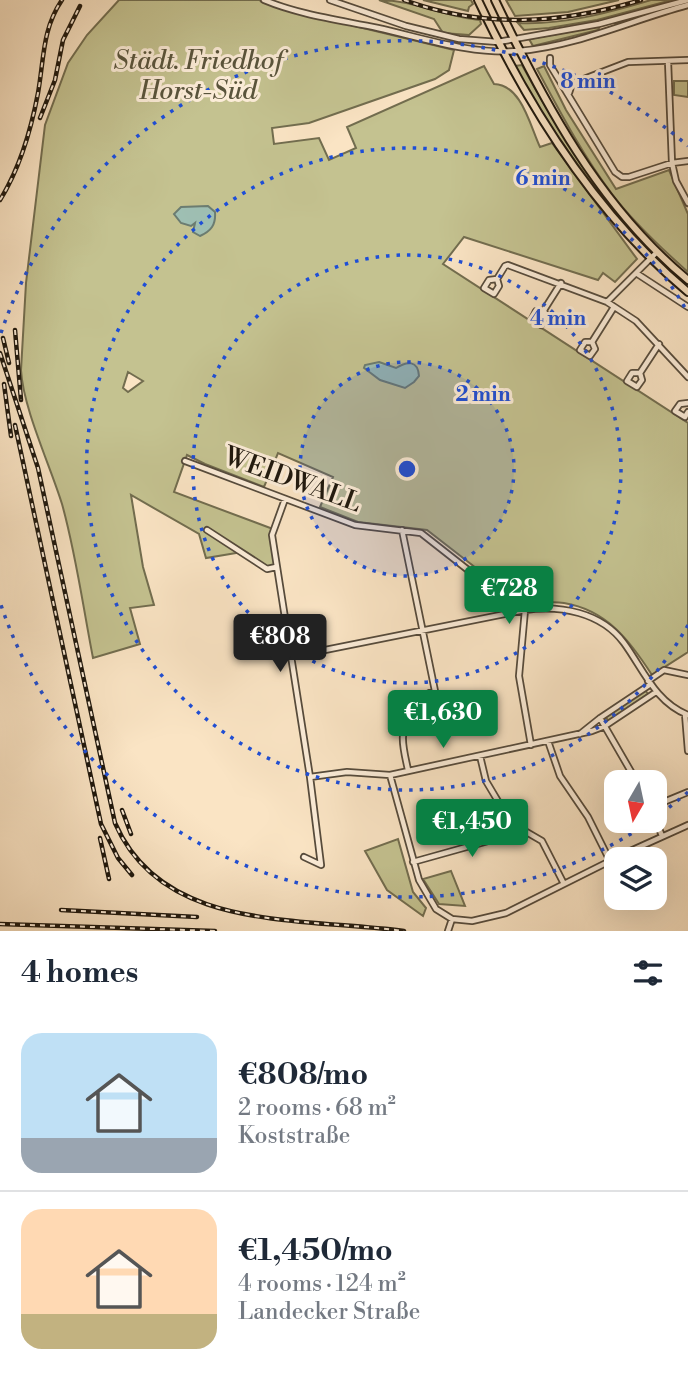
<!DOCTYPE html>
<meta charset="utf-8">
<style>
:root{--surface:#fff;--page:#f6f6f7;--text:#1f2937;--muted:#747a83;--line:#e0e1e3;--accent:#0b8043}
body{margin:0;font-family:"Libre Bodoni",serif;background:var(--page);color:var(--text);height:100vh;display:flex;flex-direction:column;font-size:26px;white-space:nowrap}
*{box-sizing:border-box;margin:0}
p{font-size:23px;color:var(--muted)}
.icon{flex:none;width:38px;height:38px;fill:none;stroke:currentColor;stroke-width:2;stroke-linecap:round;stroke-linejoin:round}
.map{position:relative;height:931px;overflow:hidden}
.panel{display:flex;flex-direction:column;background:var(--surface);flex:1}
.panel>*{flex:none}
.needle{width:46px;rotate:189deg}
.buttons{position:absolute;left:604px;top:770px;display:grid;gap:14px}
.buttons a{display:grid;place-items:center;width:63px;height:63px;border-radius:14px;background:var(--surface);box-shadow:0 7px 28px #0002;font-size:35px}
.price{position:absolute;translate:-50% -60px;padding:0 16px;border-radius:7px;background:var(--accent);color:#fff;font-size:23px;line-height:46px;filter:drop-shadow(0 2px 4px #0008)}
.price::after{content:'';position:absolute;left:50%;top:42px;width:21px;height:16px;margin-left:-10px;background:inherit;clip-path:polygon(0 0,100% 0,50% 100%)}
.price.active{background:#222;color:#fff}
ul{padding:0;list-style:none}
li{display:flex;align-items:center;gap:21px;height:175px;padding:0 21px}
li+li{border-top:2px solid var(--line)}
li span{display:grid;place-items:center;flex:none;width:196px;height:140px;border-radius:21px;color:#555}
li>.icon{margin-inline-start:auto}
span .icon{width:84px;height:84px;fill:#fffc;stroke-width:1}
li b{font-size:30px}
h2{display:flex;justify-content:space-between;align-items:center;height:84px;padding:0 21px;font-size:30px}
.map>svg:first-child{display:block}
.green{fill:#c4c290;stroke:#726d4f;stroke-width:2;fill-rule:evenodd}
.water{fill:#9ebfb3;stroke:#6b7c71;stroke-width:2}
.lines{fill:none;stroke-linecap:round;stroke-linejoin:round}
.minor-casing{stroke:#564b3c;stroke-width:8}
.major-casing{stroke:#1f180e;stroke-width:10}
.minor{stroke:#fcedd9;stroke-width:4.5}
.major{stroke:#fae4c4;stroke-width:6}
.rail-casing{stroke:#1f180e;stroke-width:4.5}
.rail{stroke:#fcedd9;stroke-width:2;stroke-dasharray:5;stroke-linecap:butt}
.ring{fill:none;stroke:#1d4ed8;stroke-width:3.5;stroke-dasharray:3.5 7}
.labels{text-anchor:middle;stroke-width:6;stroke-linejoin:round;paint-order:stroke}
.park-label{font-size:26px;font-style:italic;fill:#59543c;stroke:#fcedd9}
.street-label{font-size:26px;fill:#1f180e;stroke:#fcedd9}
.centre{fill:#1d4ed8;stroke:#fcedd9;stroke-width:3.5}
.ring-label{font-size:21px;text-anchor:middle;font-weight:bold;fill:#1d4ed8;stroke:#fcedd9;stroke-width:6;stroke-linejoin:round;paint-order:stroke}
</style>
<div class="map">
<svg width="688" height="931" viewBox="0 0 688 931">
<rect width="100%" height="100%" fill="#fae4c4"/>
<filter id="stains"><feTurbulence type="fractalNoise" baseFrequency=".00286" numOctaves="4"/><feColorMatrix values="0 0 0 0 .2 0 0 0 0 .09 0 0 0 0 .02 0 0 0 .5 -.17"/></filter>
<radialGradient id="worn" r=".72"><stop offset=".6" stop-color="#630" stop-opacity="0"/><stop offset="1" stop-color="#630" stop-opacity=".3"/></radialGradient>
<path class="green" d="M 119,0 L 259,0 L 276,7 L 454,50 L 449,70 L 435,79 L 309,123 L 272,128 L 274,144 L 319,138 L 329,160 L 356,148 L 347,127 L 484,66 L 494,84 C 522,85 530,126 540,147 L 552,143 L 637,259 L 615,282 L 603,273 L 598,280 L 464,237 L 443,264 L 688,423 L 688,652 L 652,675 C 630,641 607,610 564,603 C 553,601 542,603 531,603 L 522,589 L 501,583 L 485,575 L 427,530 L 358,522 L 320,507 L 333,477 L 278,453 L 264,487 L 205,464 L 187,455 L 174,492 L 273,529 L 276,567 L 267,569 L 242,552 L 206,558 L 199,534 L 131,495 L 143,567 L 154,605 L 130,608 L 140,644 L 93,658 C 83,607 76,554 62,504 C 50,465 23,408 21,370 L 26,283 L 45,125 L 68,63 L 87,35 ZM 128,372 L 143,381 L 128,392 L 123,388 Z
M 379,0 C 413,0 445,17 480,20 L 481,24 L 469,35 L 443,33 L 434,19 Z
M 423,0 L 471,0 L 473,4 L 469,7 L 468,11 Z
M 506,0 L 619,0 L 568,12 L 515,16 Z
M 651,0 L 672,0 L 597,20 L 549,28 L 524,30 L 518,23 C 564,25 607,13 651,0 Z
M 596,27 L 599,28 L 598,30 L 533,46 L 529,39 Z
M 522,65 C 557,130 597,190 647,245 L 644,248 C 594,190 552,133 514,66 Z
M 544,66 L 566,110 L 616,189 L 669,170 L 688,214 L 688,272 C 661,248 634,223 612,194 C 583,156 560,112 537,69 Z
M 674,81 L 688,81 L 688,97 L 674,95 Z
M 645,690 L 648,694 L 608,721 L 606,717 Z
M 398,839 L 413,892 L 426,908 L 423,916 L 387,890 L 365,851 Z
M 451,871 L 465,906 L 439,904 L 423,879 Z"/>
<path class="water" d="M 208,206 L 215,212 C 216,225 211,231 200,236 L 193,232 L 195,223 L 191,226 L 181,223 L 174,214 L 181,207 Z
M 379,362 L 396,368 C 407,361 418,360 419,376 L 414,382 L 405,388 L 380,380 L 364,368 L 365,365 Z"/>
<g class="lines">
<defs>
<path id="minor" d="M 264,0 C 300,15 340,20 378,28 C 423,38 472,55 519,51 C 577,46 632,20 688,5
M 330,0 L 406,26 L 459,39 L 498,42 L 599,24 L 688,0
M 550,58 L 550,65 L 615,172 L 622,177 L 629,177 L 672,163 L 688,161
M 668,61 L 672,163 L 676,181 L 688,203
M 569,93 L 571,87 L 576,82 L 628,62 L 688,60
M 636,273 L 688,307
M 497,279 L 499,286 L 494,294 L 484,288 L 489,280 L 497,279 L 505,266 L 508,265 L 607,302 L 636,321 L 688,377
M 607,302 L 657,252
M 544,310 L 546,317 L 541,325 L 532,319 L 536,311 L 544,310 L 561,283
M 592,342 L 595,349 L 590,356 L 580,350 L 585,342 L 592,342 L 614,307
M 640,373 L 642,380 L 637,387 L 627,381 L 632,373 L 640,373 L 659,344
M 688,403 L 680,404 L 675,411 L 685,417 L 688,412
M 185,461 L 355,525 L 421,533 L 477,577 L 490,584 L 514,590 L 519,594 L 525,610 L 519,676 L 531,745
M 285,499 L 272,535 L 310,777 L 321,865 L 304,857
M 207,530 L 267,569 L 276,567
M 402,530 L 435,691 C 417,695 406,717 403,736 C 402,746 406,760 408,770
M 290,657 L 525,610 C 560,605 601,612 624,643 C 643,669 655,702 688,715
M 648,681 L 664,670 L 688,675
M 685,714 L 688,751
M 600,718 L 637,782
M 580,734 L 600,718 L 651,684
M 548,741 L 560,776 L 588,817 L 610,861
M 480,756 L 486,781 L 511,823 L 542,841 L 564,884
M 390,775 L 419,880 L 436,909 L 452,919 L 472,921 L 506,913 L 626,853 L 688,825
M 310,777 L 347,772 L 390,775 L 592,731 L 605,726 L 656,692
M 654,806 L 688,792
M 654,816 L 662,836
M 413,862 L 524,831
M 448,931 L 452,919"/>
<path id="major" d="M 478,0 C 529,109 595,214 688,292
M 495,0 C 544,103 599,206 688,280"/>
</defs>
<use href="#minor" class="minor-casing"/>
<use href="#major" class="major-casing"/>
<use href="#minor" class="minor"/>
<use href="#major" class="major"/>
<defs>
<path id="rail" d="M 404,0 C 484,29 561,24 641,0
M 40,118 L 55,80 L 63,40 L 80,6
M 0,200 C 20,168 31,130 38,93 C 44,60 42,29 62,0
M 15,330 L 21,400
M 3,338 L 9,363
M 0,353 L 38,468 L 115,823 C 162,931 294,917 404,931
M 4,384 L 11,436
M 15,425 L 101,824 L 118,858 L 132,875
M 122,810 L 131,834
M 100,838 L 109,879
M 61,910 L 197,917
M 0,924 L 215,931"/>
</defs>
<use href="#rail" class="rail-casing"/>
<use href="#rail" class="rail"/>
</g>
<circle cx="407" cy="469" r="107" fill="#1d4ed8" fill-opacity=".12"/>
<g class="ring">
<circle cx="407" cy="469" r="107"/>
<circle cx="407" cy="469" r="214"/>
<path d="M688 625A321 321 0 1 1 688 313"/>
<path d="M688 792A428 428 0 0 1 656 817M649 822A428 428 0 0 1 1 605M1 333A428 428 0 0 1 688 146"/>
</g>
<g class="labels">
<g class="park-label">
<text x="198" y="69">Städt. Friedhof<tspan x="198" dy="30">Horst-Süd</tspan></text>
</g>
<g class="street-label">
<text transform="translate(293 479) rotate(20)" y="9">WEIDWALL</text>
</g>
</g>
<circle cx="407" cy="469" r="10" class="centre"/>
<g class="ring-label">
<text x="588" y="88">8 min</text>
<text x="543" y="185">6 min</text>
<text x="558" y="325">4 min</text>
<text x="483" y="401">2 min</text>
</g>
<rect width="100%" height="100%" filter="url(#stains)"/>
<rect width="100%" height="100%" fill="url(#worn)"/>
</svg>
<div class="buttons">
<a><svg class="needle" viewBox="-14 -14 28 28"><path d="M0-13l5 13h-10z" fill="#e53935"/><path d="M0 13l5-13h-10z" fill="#747a83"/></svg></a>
<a><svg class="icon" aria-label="layers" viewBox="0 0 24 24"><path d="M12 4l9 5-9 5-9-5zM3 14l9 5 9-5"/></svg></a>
</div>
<b class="price" style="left:509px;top:626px">€728</b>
<b class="price active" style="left:280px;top:674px">€808</b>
<b class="price" style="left:443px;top:750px">€1,630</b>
<b class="price" style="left:472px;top:859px">€1,450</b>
</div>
<section class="panel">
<h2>4 homes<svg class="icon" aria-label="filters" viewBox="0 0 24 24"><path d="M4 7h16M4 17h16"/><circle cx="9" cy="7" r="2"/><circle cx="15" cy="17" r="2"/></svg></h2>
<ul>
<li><span style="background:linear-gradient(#bfe0f5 75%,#9aa5b1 0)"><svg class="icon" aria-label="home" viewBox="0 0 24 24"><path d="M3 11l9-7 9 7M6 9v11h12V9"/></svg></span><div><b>€808/mo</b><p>2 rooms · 68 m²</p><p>Koststraße</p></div></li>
<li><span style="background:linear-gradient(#ffd9b3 75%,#c2b280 0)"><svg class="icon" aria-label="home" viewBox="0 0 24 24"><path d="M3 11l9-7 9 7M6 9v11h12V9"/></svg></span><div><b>€1,450/mo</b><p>4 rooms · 124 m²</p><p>Landecker Straße</p></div></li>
</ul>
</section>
